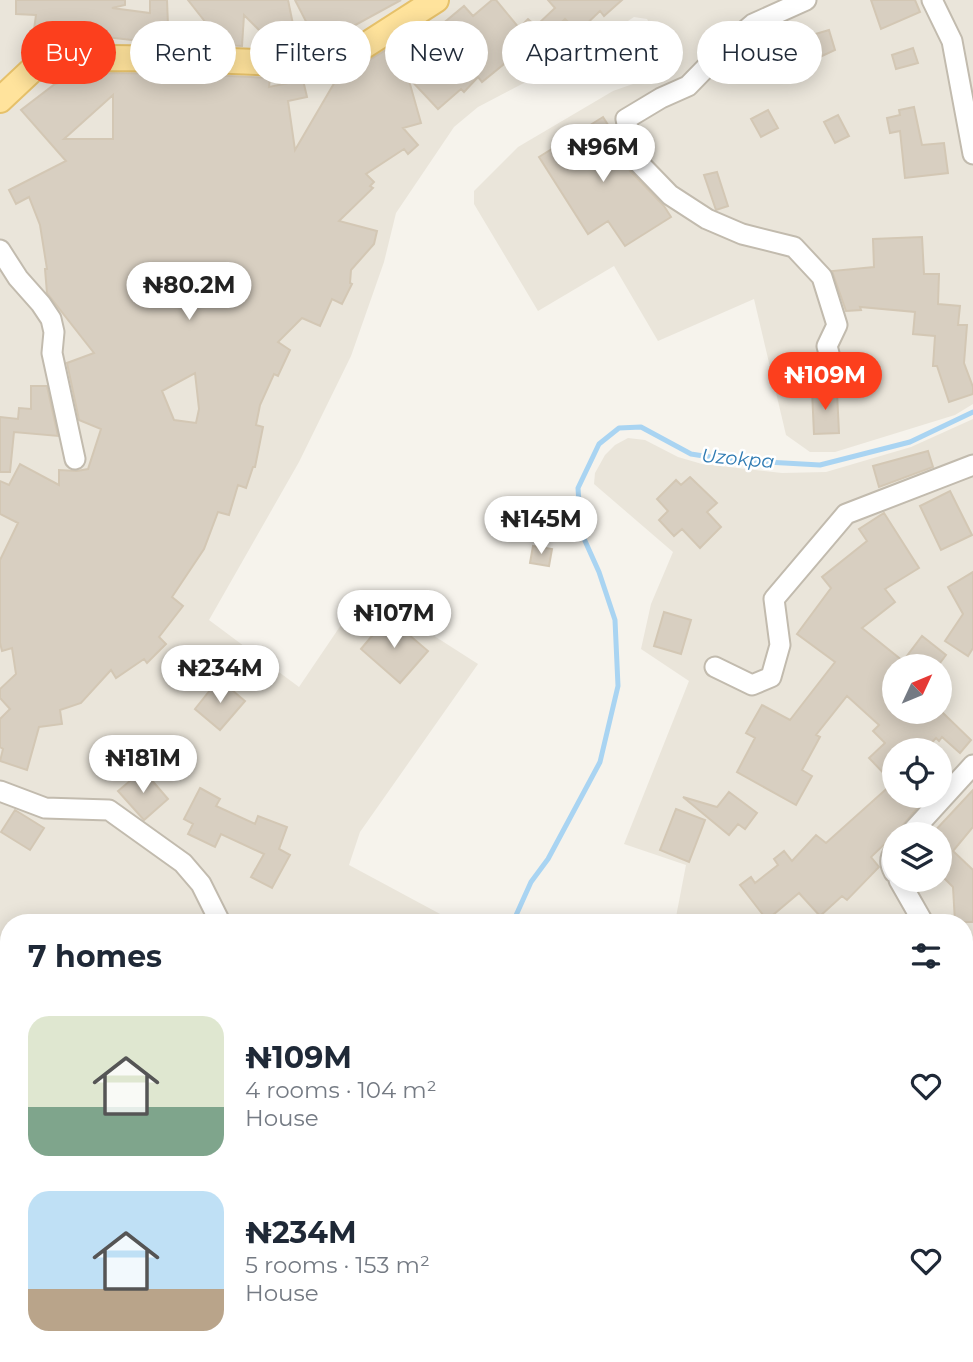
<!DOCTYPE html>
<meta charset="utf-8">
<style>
:root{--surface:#fff;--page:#f6f6f7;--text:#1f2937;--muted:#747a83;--accent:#fc3f1d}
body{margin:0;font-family:Montserrat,sans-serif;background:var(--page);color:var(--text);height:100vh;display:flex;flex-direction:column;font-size:26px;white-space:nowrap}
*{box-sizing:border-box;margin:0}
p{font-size:23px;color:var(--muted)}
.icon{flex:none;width:38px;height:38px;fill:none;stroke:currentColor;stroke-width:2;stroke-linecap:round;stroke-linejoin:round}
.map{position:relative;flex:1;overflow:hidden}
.sheet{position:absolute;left:0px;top:914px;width:973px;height:450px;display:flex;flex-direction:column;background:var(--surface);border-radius:28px 28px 0 0;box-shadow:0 4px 18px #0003}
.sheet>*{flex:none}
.banner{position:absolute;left:21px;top:21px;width:931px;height:63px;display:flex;gap:14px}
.needle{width:46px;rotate:46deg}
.tools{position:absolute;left:882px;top:654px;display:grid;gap:14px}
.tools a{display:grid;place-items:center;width:70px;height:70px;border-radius:50%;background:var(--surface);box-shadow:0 4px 18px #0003;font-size:35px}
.price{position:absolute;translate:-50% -60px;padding:0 16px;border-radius:24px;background:#fff;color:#222;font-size:23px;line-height:46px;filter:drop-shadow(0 2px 4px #0008)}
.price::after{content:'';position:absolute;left:50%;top:42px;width:21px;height:16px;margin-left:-10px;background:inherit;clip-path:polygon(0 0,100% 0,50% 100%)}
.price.current{background:var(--accent);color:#fff}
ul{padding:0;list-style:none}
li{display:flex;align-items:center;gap:21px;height:175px;padding:0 28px}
li span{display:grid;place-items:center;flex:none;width:196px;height:140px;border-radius:21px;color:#555}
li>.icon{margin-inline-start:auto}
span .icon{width:84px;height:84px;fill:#fffc;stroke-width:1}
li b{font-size:30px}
h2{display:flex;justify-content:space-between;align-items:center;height:84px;padding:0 28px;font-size:30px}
.chip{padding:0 24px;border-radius:32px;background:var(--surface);box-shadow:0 4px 18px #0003;font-size:24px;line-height:63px}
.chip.current{background:var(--accent);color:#fff}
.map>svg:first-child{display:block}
.residential{fill:#eae5da;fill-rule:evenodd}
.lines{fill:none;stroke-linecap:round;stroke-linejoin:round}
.stream{stroke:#a9d4f2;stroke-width:5}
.building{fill:#d8cfc1;stroke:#d3c7b4;stroke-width:2;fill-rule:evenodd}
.minor-casing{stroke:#c2bbae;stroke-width:23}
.major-casing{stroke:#e6c16a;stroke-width:28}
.minor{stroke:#fff;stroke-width:19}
.major{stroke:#ffe39c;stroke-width:24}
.labels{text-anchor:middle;stroke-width:5;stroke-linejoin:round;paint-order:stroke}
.water-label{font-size:19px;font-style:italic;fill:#2e7ab2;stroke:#fff}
</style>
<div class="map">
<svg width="973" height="1362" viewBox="0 0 973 1362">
<rect width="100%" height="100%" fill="#f6f3ec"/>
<path class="residential" d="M 0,0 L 973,0 L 973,404 L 955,415 L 835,452 L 810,452 L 786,435 L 754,299 L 658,341 L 614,266 L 538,311 L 474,204 L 474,191 L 518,147 L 613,91 L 667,72 L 672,62 L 647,19 L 634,17 L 572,58 L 478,107 L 454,127 L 396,213 L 384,262 L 351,356 L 299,462 L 209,620 L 299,687 L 364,591 L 478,664 L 360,832 L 349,865 L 455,922 L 9,922 L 9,1317 L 0,1329 Z
M 973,419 L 973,1362 L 375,1362 L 379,1354 L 964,1354 L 964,922 L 675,922 L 686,865 L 624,844 L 689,681 L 641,649 L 651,604 L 673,552 L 594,484 L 595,473 L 605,455 L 615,445 L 628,438 L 645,440 L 678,457 L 702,464 L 782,473 L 826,472 L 911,447 ZM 894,667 L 940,667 L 940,712 L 894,712 ZM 894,751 L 940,751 L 940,796 L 894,796 ZM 894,835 L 940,835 L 940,880 L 894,880 Z"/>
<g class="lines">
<path class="stream" d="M 513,922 L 531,882 L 548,859 L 600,762 L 618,686 L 615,620 L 599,572 L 581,532 L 578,488 L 599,444 L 619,428 L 641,427 L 691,454 L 729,460 L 820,465 L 910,442 L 973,412
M 364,1362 L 370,1354"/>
</g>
<path class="building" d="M 16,0 L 125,0 L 125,5 L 112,8 L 150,13 L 150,0 L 167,0 L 168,25 L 210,28 L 188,0 L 288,0 L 295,34 L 286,44 L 275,33 L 269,40 L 244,15 L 242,46 L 132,40 L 88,35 L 86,43 L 61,38 L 33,37 L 36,15 L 16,14 Z
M 295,0 L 401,0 L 348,29 L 316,41 Z
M 492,0 L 496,0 L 519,28 L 528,19 L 536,26 L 555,8 L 548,0 L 622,0 L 604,16 L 600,11 L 578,32 L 565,19 L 541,43 L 538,40 L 511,63 L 509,60 L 482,82 L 478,77 L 464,92 L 461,89 L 438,109 L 408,77 L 421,123 L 403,128 L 418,145 L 408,154 L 404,149 L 366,174 L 374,182 L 370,186 L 373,188 L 339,221 L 377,231 L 374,244 L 351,270 L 350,283 L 352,284 L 342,304 L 332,299 L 320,326 L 302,318 L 278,342 L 290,350 L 278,376 L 274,374 L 260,405 L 256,425 L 263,427 L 255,467 L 253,467 L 246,488 L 238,485 L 229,515 L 218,512 L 204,549 L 172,597 L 183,606 L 159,637 L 166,644 L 147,663 L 144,659 L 116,678 L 111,670 L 81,703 L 60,710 L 62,724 L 39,727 L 27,770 L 0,761 L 3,749 L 0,747 L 0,719 L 10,709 L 0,698 L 0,689 L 16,674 L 12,648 L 2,651 L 0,643 L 0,560 L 18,523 L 0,514 L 0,481 L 9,485 L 20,464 L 59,485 L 59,470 L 77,471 L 88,469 L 101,429 L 79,420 L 67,363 L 94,353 L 47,293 L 45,269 L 47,269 L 40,225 L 29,197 L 16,204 L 9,190 L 66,161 L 21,110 L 55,84 L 86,75 L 113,73 L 184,74 L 270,78 L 269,87 L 303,80 L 307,97 L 288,101 L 295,150 L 336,80 L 334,77 L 364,63 L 406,38 L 413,52 L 443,30 L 440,26 L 464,6 L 473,16 ZM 113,95 L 113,139 L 64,139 ZM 195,373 L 199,409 L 196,423 L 174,420 L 162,391 Z
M 871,0 L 915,0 L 920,12 L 881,29 Z
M 829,30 L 835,50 L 809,62 L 802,38 Z
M 913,48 L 918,63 L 896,69 L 892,55 Z
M 914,107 L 922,145 L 944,143 L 948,173 L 905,178 L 900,131 L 890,133 L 887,118 L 900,115 L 899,110 Z
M 768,110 L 778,128 L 761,137 L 751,119 Z
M 838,115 L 849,136 L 835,143 L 824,122 Z
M 603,117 L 617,139 L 630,171 L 664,206 L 671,217 L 625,246 L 608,221 L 588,234 L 539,157 Z
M 717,172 L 728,206 L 716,210 L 704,175 Z
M 922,237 L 924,274 L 939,274 L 938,304 L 960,306 L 958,325 L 967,325 L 964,363 L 973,387 L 973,394 L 949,402 L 937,366 L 933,366 L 935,336 L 913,334 L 915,312 L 860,307 L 861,310 L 846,311 L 832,271 L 874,267 L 873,239 Z
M 31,386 L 47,386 L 58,436 L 14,432 L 10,472 L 0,472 L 0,417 L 18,419 L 19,408 L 31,409 Z
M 812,390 L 829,390 L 837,392 L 839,433 L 814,434 Z
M 928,451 L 933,467 L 879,487 L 873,466 Z
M 690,477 L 717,503 L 707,512 L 721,527 L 700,548 L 682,529 L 674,536 L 659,520 L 668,511 L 657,499 L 676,480 L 681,485 Z
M 950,491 L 972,535 L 941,550 L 920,506 Z
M 884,513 L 919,568 L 885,589 L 895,602 L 862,628 L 903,661 L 922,636 L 946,655 L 937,667 L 894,667 L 894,712 L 942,712 L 971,740 L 960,753 L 942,737 L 939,741 L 936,738 L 924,751 L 894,751 L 894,796 L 913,796 L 920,805 L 897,832 L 871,857 L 879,867 L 847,900 L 842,896 L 820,916 L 799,893 L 767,920 L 740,885 L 751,877 L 755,883 L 778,865 L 774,859 L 784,851 L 792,861 L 816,835 L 826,843 L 893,783 L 869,758 L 885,743 L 873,731 L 879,725 L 847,696 L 816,735 L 820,737 L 802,770 L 812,776 L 796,805 L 737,772 L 755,738 L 746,733 L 762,705 L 790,720 L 835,662 L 797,634 L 831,588 L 822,577 L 867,541 L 859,529 Z
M 533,546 L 552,549 L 549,566 L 530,563 Z
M 973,572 L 973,648 L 968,656 L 945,641 L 963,614 L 948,587 Z
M 664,612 L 691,620 L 681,654 L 654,646 Z
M 388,617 L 428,651 L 400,683 L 361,649 Z
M 219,679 L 245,701 L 220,730 L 195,709 Z
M 143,770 L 168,799 L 144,820 L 118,791 Z
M 200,788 L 220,799 L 216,806 L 255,824 L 258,816 L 287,827 L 279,849 L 290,855 L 272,888 L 251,877 L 264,854 L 221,834 L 215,847 L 188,834 L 193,824 L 184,819 Z
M 973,790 L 973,827 L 953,851 L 973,870 L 973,922 L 955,922 L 953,887 L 940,874 L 940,835 L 931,835 Z
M 729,792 L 757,813 L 745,829 L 738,824 L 729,835 L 683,797 L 717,807 Z
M 676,809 L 705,820 L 689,862 L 660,850 Z
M 15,810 L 44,828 L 30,850 L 1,832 Z"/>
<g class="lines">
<defs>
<path id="minor" d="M 806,0 L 753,24 L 727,46 L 688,86 L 661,98 L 626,119 L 630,139 L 639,163 L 670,195 L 707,219 L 742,234 L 794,247 L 822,277 L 837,325 L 827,346 L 836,380
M 932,0 L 952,41 L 973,154
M 0,250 L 18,278 L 41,304 L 51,319 L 54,332 L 52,353 L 75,459
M 715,667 L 752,685 L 771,677 L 780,645 L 774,599 L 846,514 L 973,465
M 0,791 L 45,808 L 109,810 L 183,863 L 201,884 L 220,922
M 909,835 L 973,765
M 894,852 C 889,859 890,865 894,872
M 899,880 L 923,922
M 964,1031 L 973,1030
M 0,1177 L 9,1173
M 0,1290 L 9,1293
M 160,1354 L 166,1362"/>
<path id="major" d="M 0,100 L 33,69 L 59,63 L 112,58 L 184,59 L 304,64 L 332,62 L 358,50 L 436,0"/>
</defs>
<use href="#minor" class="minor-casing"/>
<use href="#major" class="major-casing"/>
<use href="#minor" class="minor"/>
<use href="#major" class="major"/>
</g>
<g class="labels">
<g class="water-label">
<text transform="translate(738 458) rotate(5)" y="7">Uzokpa</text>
</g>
</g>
</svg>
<div class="tools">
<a><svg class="needle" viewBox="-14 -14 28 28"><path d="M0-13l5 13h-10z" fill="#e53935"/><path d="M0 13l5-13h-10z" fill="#747a83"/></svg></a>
<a><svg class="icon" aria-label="locate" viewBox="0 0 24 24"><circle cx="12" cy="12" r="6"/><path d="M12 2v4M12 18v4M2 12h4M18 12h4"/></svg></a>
<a><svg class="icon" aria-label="layers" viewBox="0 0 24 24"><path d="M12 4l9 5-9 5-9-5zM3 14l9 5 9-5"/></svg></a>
</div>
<b class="price" style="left:603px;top:184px">₦96M</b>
<b class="price" style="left:189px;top:322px">₦80.2M</b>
<b class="price current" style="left:825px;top:412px">₦109M</b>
<b class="price" style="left:541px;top:556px">₦145M</b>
<b class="price" style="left:394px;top:650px">₦107M</b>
<b class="price" style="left:220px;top:705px">₦234M</b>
<b class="price" style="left:143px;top:795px">₦181M</b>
<div class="banner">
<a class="chip current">Buy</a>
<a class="chip">Rent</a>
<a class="chip">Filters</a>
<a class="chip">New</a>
<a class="chip">Apartment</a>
<a class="chip">House</a>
</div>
<section class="sheet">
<h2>7 homes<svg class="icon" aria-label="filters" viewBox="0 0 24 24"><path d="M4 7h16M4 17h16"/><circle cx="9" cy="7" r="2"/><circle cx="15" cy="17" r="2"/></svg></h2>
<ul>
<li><span style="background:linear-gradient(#dfe7d0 65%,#7fa58c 0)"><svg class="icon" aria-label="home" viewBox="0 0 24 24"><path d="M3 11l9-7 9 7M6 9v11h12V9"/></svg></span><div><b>₦109M</b><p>4 rooms · 104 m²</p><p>House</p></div><svg class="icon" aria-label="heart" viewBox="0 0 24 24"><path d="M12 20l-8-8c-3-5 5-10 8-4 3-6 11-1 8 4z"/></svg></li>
<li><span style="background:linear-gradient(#bfe0f5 70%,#b9a48a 0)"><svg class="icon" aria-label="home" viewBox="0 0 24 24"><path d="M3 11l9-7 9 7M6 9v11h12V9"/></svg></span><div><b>₦234M</b><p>5 rooms · 153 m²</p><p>House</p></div><svg class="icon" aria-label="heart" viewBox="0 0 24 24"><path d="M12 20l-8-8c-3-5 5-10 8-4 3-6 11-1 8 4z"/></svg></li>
</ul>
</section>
</div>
